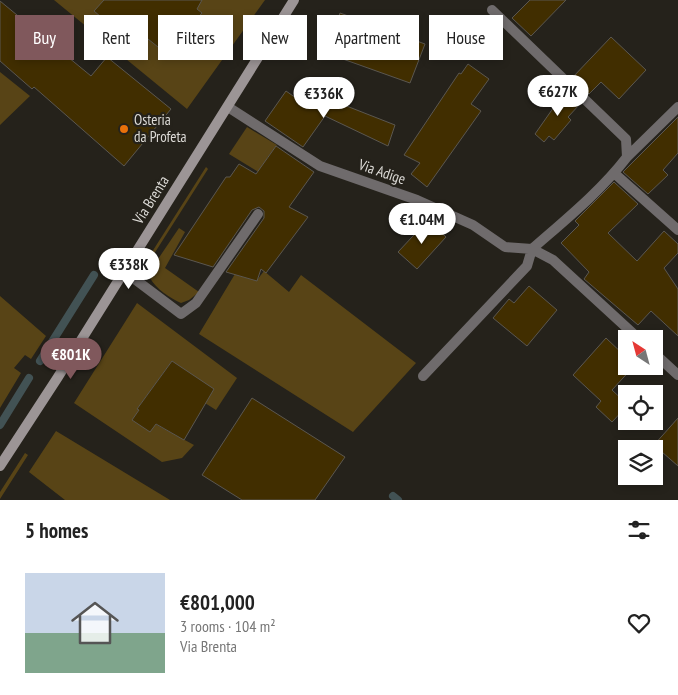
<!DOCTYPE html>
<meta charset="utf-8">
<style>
:root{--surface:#fff;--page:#f2f2f2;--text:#222;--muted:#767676;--accent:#80585c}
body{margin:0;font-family:"PT Sans Narrow",sans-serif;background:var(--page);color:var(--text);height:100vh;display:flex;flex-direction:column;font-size:19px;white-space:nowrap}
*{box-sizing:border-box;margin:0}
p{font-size:16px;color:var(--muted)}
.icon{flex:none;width:28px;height:28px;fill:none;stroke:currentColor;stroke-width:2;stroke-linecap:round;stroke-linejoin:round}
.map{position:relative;height:500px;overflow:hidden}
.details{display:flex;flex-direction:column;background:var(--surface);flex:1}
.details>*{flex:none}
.guide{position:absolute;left:15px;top:15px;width:649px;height:45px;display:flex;gap:10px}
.needle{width:32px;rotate:324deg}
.buttons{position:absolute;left:618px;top:330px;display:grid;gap:10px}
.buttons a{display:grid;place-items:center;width:45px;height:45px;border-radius:0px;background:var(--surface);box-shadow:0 2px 8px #0003;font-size:25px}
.price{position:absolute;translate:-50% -42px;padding:0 11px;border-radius:18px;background:#fff;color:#222;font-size:16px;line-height:32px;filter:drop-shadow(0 1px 2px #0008)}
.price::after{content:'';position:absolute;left:50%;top:30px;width:15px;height:11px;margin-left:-8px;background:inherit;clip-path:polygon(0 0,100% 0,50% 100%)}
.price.active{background:var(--accent);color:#fff}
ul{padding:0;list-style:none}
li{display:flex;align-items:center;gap:15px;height:125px;padding:0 25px}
li span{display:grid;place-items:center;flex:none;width:140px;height:100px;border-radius:0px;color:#555}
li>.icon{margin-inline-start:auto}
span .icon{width:60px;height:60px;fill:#fffc;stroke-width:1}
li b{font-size:21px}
h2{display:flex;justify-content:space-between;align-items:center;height:60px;padding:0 25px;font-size:21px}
.tag{padding:0 18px;border-radius:0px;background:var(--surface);box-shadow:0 2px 8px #0003;font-size:18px;line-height:45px}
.tag.active{background:var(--accent);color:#fff}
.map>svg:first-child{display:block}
.green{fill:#584416}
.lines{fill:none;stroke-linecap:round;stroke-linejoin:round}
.stream{stroke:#425254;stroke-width:8}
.building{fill:#412e00;stroke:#5b5750}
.street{stroke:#6f6b6c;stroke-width:10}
.secondary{stroke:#9c9596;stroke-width:10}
.food-dot{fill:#e8710a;stroke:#25221b;stroke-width:2}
.labels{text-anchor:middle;stroke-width:4.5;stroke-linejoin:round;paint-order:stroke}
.poi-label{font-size:15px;fill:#dcdad6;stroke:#25221b;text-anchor:start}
.street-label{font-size:15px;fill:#dcdad6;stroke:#25221b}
</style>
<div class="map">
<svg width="678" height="500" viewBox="0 0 678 500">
<rect width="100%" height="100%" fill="#25221b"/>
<path class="green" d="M 54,0 L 265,0 L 187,109 Z
M 0,72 L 30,96 L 0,125 Z
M 247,127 L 277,145 L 267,158 L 279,166 L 270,179 L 229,154 Z
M 206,167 L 208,169 L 147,265 L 145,265 L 145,263 Z
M 179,228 L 185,232 L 165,268 L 199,292 L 189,300 L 181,303 C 170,298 156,289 150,278 L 154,265 Z
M 264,271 L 289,292 L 301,275 L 416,363 L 353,432 L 199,334 L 235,274 L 257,280 Z
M 0,296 L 46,336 L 31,359 L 25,355 L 14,368 L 21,373 L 0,408 Z
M 137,303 L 237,378 L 216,410 L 205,403 L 172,361 L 137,409 L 139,410 L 133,420 L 157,425 L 194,445 L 182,458 L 162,462 L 74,403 Z
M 56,431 L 170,500 L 65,500 L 29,472 Z
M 25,453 L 28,455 L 0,499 L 0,492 Z"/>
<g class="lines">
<path class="stream" d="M 40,361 L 94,275
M 0,425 L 29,378
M 393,496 L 398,500"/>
</g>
<path class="building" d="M 104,0 L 202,0 L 197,9 L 202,13 L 178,39 L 174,36 L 163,51 L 138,31 L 128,40 L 94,11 Z
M 530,0 L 566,0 L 531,36 L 512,18 Z
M 0,1 L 91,76 L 107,57 L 171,109 L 124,166 L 34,87 L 32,89 L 0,61 Z
M 340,13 L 425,44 L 410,83 L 326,53 Z
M 611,37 L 646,70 L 619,99 L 601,82 L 589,94 L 572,78 Z
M 468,64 L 489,79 L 471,104 L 481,111 L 427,187 L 411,174 L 420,163 L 404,155 L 459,73 L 461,74 Z
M 563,88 L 580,104 L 568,117 L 571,120 L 554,140 L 549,136 L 544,142 L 535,134 L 563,94 L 559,91 Z
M 286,91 L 306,105 L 310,93 L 314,94 L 315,93 L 321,96 L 395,125 L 388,146 L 325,116 L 303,147 L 265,121 Z
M 678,117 L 678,153 L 663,170 L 668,175 L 648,194 L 623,172 Z
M 276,146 L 314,172 L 289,207 L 308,217 L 266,273 L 261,269 L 257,281 L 226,272 L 264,218 L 264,211 L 259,207 L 252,210 L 213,267 L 174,255 L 226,177 L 230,177 L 239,164 L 256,174 Z
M 614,182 L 638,204 L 608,233 L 637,261 L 664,231 L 678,244 L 678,253 L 664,268 L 678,289 L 678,336 L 651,311 L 638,325 L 584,279 L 589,272 L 561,243 L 579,225 L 575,221 Z
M 428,220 L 446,237 L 417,269 L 398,252 Z
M 529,286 L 557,310 L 527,346 L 493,318 L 509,299 L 514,303 Z
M 606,338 L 626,357 L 626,366 L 634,366 L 612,390 L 626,403 L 626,407 L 612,422 L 596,407 L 601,401 L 573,375 Z
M 172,361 L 214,389 L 184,440 L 156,424 L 150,432 L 132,420 L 139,410 L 137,409 Z
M 252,398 L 345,457 L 315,500 L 242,500 L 202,475 Z
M 678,418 L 678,466 L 654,445 Z"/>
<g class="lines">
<path class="street" d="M 228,107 L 320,166 L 417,200 L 473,225 L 505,247 L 532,249 C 565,220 600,192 627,157 L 626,139 L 492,10
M 627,157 L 678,107
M 614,173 L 678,230
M 124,271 L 181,314 L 196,303 L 258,214
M 654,353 L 678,375
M 423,376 L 527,266 L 532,249 L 553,260 L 639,339"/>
<path class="secondary" d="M 0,466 L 58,377 L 294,0"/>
</g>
<circle class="food-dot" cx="124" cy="129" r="5"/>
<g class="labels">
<g class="poi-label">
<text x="134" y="125">Osteria<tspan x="134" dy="17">da Profeta</tspan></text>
</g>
<g class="street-label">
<text transform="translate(382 172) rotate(19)" y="5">Via Adige</text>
<text transform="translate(151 200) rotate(-58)" y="5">Via Brenta</text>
</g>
</g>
</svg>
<div class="buttons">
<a><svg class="needle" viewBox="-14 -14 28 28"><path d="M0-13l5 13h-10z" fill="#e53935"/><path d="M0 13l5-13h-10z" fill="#767676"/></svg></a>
<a><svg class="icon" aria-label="locate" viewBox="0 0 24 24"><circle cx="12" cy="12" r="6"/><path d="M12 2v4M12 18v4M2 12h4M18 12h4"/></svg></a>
<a><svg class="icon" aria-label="layers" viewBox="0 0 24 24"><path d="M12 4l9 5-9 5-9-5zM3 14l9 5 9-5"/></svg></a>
</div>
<b class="price" style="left:558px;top:117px">€627K</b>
<b class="price" style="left:324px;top:119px">€336K</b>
<b class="price" style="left:422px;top:245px">€1.04M</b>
<b class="price" style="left:129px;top:290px">€338K</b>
<b class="price active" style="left:71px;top:380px">€801K</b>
<div class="guide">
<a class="tag active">Buy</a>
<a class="tag">Rent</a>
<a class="tag">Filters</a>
<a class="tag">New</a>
<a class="tag">Apartment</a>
<a class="tag">House</a>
</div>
</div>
<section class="details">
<h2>5 homes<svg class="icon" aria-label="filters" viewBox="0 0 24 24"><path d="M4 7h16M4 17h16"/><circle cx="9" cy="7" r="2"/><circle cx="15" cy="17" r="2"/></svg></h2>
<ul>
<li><span style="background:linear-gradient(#c9d6e8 60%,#7fa58c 0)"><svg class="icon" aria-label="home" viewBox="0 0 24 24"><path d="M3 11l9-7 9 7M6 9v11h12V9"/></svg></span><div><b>€801,000</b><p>3 rooms · 104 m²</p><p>Via Brenta</p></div><svg class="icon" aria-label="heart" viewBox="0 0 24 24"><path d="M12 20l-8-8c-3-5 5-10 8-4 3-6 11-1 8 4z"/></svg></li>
</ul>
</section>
